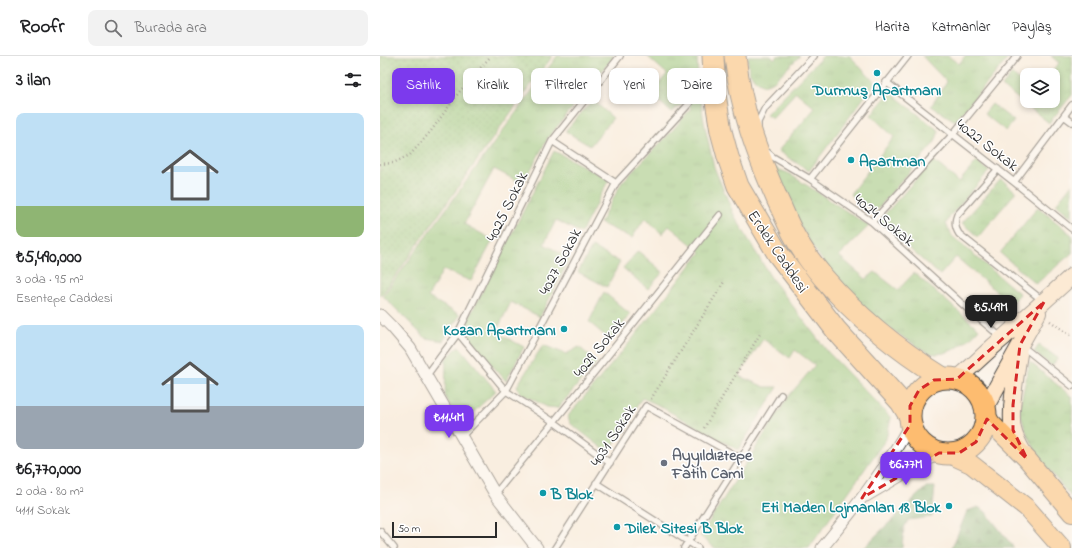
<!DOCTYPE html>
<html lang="tr">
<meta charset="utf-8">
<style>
:root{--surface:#fff;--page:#f2f2f2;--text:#202124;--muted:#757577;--line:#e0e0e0;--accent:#7c3aed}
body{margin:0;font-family:"Indie Flower",sans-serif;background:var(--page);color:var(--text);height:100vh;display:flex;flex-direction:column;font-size:15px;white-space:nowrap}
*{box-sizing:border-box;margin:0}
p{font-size:13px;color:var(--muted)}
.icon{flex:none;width:22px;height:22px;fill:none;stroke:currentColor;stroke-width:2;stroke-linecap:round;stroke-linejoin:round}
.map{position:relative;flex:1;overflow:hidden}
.details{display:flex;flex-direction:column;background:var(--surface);width:380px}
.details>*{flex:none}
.banner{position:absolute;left:12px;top:12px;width:380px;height:36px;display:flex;gap:8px}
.controls{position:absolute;left:640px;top:12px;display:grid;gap:8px}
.controls a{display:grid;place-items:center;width:40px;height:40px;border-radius:8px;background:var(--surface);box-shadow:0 2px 6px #0003;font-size:20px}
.scale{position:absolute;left:12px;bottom:10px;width:105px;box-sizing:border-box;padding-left:4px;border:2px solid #2b2b2b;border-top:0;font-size:11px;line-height:14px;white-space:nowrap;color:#2b2b2b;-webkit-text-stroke:3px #fff;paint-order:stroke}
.price{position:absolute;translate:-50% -34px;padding:0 9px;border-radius:8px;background:var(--accent);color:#fff;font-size:13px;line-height:26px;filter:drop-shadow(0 1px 2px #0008)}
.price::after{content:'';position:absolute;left:50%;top:24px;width:12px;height:9px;margin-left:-6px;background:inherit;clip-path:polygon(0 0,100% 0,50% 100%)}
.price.on{background:#222;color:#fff}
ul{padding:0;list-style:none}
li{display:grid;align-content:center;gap:8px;height:212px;padding:0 16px}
li span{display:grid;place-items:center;height:124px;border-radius:8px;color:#555}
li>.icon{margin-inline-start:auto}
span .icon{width:72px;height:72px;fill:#fffc;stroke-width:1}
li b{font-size:17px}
h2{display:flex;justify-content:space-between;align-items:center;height:48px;padding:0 16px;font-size:17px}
.tag{padding:0 14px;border-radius:8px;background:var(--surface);box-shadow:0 2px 6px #0003;font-size:14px;line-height:36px}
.tag.on{background:var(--accent);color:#fff}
header{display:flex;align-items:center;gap:24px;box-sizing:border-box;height:56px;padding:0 20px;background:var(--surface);border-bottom:1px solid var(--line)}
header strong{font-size:19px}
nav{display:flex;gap:22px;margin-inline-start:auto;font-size:14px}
.search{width:280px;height:36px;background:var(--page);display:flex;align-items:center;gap:10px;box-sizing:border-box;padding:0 14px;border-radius:8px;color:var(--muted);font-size:15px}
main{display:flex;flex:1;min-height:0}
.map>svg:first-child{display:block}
.grass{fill:url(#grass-tufts);stroke:#5c7a54}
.forest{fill:url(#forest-firs);stroke:#4e6c4c}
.park{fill:url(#park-dots);stroke:#5c7a54}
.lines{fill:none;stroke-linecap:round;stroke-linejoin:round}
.lane-casing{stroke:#4a4846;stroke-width:8}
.street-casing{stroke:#4a4846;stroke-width:13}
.secondary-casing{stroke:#4a4846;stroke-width:18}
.primary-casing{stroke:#4a4846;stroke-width:20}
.highway-casing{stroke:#4a4846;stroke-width:23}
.path{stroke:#4a4846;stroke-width:2.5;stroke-dasharray:1 3;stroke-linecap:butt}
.lane{stroke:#fff;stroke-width:5.5}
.street{stroke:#fff;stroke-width:11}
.secondary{stroke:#fee4c6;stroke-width:16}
.primary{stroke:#fdbc70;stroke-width:18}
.highway{stroke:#fdbc70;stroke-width:21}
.marked{fill:none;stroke:#d62828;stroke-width:3;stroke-dasharray:8 5;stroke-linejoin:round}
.culture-dot{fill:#0f9aa8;stroke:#fff;stroke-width:1.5}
.worship-dot{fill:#6b7280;stroke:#fff;stroke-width:1.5}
.labels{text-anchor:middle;stroke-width:3;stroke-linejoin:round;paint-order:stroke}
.culture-label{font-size:16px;font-weight:bold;fill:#0d838f;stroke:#fff;text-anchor:start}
.street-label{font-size:16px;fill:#2b2b2b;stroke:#fff}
.worship-label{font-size:16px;font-weight:bold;fill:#5b616d;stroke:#fff;text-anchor:start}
</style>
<header>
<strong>Roofr</strong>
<div class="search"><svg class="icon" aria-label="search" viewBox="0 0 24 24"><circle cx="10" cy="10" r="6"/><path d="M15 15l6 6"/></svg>Burada ara</div>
<nav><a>Harita</a><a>Katmanlar</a><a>Paylaş</a></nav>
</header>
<main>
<section class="details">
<h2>3 ilan<svg class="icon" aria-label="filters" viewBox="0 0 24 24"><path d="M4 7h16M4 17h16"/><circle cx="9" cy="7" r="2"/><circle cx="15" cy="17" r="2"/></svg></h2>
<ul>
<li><span style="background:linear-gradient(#bfe0f5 75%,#8fb573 0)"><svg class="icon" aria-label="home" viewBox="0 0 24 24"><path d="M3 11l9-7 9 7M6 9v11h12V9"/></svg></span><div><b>₺5,490,000</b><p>3 oda · 95 m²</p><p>Esentepe Caddesi</p></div></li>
<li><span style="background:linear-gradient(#bfe0f5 65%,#9aa5b1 0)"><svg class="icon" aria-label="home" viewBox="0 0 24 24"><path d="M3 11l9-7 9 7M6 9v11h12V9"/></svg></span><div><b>₺6,770,000</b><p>2 oda · 80 m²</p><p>4111 Sokak</p></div></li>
</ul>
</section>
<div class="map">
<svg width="692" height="492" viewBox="0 0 692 492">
<defs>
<pattern id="grass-tufts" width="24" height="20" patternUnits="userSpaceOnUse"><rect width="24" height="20" fill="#8ec87c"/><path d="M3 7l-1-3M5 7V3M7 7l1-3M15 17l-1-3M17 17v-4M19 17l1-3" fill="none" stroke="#74a366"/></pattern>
<pattern id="forest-firs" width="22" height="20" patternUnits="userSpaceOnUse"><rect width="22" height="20" fill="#72ac6c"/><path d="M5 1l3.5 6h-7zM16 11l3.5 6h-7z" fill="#5e8c59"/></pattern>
<pattern id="park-dots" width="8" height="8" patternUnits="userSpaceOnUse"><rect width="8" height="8" fill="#8ec87c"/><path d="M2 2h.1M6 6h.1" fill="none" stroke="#74a366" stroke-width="1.8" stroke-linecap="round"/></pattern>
</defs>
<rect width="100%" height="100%" fill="#fff"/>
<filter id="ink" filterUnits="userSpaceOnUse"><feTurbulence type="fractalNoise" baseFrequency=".025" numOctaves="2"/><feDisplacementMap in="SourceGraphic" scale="8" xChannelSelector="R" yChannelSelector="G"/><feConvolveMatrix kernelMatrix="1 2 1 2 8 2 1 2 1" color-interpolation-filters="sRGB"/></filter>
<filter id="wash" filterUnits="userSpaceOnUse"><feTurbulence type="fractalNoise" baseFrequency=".012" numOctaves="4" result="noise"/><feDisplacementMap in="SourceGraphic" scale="16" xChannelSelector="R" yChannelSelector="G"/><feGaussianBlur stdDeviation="0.9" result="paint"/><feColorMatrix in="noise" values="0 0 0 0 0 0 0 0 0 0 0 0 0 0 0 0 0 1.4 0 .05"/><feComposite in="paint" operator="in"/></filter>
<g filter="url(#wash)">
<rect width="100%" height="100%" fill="#f9eee0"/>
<path class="grass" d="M 177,0 L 234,0 L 168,82 L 143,128 L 114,113 L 84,168 L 113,184 L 91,225 L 63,214 L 48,241 L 80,259 L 63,285 L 45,282 L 3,240 Z
M 267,0 L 317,0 L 318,25 L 324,66 L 334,111 L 354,159 L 390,220 L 447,295 L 511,362 L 506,383 L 429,492 L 335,492 L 320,480 L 408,341 L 435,309 L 415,294 L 410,302 L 383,283 L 359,320 L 385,331 L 398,331 L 358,394 L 276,348 L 262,342 L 232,391 L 226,395 L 190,367 L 188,360 L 246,291 L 321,196 L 289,170 L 282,178 L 265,162 L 252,182 L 220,167 L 242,126 L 291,76 L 311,52 L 305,46 L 291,56 L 271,38 L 287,18 Z
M 368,0 L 392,0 L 394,3 L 397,0 L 420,0 L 394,25 L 384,29 C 369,21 368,16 368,0 Z
M 443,0 L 470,0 L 495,27 L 429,115 L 398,95 L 435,52 L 416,36 L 392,62 L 386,58 Z
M 542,0 L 568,0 L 579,8 L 585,0 L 630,0 L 575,65 L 551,50 L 567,26 Z
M 671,0 L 692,0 L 692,39 L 669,67 L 622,30 L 632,18 L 647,32 L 647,45 L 673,45 L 673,19 L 669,19 L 679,7 Z
M 510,36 L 559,75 L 555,86 L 495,156 L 470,138 L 514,81 L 491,59 Z
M 213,44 L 233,62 L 210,90 L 185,75 Z
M 612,48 L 634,65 L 626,75 L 604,58 Z
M 174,95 L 229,123 L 201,177 L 176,164 L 164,188 L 190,202 L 160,261 L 131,246 L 116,276 L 144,291 L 126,325 L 82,275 Z
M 553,104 L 579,126 L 597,105 L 609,115 L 570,160 L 566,168 L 572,180 L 640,238 L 631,248 L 576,201 L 560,219 L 498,166 Z
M 390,110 L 408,117 L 489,170 L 459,200 L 486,223 L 495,216 L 518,234 L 534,217 L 599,273 C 590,284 572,298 556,298 C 547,298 539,291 532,287 C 491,262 457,227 431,188 C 415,163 403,136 390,110 Z
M 621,123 L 636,136 L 598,181 L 582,167 Z
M 692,128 L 692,162 L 676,148 Z
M 658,151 L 692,179 L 692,197 L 656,228 L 620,197 Z
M 212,191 L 240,206 L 227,231 L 198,216 Z
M 258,195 L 283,216 L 268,233 L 243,212 Z
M 224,236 L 250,258 L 231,285 L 209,266 Z
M 163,289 L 186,298 L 199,291 L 217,306 L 178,352 L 167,351 L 140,337 L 137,330 Z
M 659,289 L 678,302 L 672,310 L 654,296 Z
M 79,290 L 116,335 L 85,364 L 78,364 L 65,340 L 66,303 Z
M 650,306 L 692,341 L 692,442 L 659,402 L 646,375 L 639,354 Z"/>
<path class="forest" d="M 546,431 L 555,431 L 552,461 L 528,464 L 524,472 L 522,492 L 483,492 Z
M 598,451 L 605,455 L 634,492 L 572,492 L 587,455 Z"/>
<path class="park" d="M 0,0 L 173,0 L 149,31 L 2,239 L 0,238 Z"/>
</g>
<g filter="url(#ink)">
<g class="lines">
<defs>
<path id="lane" d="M 506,26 L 634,126 L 692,173
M 684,60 L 692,66
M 378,72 L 378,66 L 385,52 L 434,0
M 172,85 L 236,127
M 385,94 L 393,101 L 430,123 L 492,166 L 590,255 L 622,282
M 618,113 L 577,159 C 574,166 575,172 579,178 L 662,244
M 430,123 L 528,0
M 634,126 L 692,49
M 492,166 L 573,78 L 637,0
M 78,277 L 126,335 L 174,366 L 230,407
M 642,290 L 692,330
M 47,319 L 78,277 L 172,85 L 240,0
M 81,381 L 126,335 L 236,127 L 309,48
M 216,427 L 318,492
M 115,438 L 229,298 L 340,159
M 0,475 L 14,492
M 175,492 L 266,350 L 360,402
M 304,492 L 401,339"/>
<path id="street" d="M 0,259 L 12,271 L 30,292 L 115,438 L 157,492
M 486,440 L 559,397
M 442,492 C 474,453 505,414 530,369"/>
<path id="secondary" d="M 639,298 C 636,317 629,356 633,373 C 635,382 639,389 643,396
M 577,323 C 593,310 607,295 623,282 C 646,261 669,241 692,220
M 605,352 L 658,257"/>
<path id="primary" d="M 606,359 L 611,367 L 647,403 L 692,457
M 569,398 L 591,408 L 647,452 L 682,492"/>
<path id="highway" d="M 333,0 L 335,39 L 341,75 L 348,101 L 358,130 L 398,198 L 456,274 L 521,346 L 529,359
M 355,0 C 361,54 376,95 398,145 C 404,157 408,169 415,181 C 422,194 433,209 443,221 C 477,261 518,294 563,322
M530 360a38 38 0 1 1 76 0a38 38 0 1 1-76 0Z"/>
</defs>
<use href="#lane" class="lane-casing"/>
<use href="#street" class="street-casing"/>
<use href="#secondary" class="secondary-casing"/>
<use href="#primary" class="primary-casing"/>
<use href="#highway" class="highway-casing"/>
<path class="path" d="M 0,108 L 13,107 L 30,99 L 51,75 L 80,35 L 111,0
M 670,265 L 692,280
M 271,343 L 344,226
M 324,372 L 380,278"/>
<use href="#lane" class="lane"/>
<use href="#street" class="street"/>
<use href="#secondary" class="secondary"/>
<use href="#primary" class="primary"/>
<use href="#highway" class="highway"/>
</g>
</g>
<path d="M0 0H692V492H0ZM 664,246 L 640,289 L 633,349 L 633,374 L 647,403 L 607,363 L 596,386 L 579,397 L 559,397 L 482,442 L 530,369 L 530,350 L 539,334 L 554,324 L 577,323 Z" fill="#f9eee0" fill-opacity=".55" fill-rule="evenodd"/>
<path class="marked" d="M 664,246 L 640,289 L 633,349 L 633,374 L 647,403 L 607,363 L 596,386 L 579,397 L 559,397 L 482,442 L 530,369 L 530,350 L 539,334 L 554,324 L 577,323 Z"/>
<g class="culture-dot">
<circle cx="497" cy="17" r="4"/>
<circle cx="471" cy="104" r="4"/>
<circle cx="184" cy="273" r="4"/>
<circle cx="163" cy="437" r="4"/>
<circle cx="569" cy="450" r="4"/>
<circle cx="237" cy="471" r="4"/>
</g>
<circle class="worship-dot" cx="284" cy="407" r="4"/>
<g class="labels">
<g class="culture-label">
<text x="497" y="39" text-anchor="middle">Durmuş Apartmanı</text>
<text x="479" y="110">Apartman</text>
<text x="176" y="279" text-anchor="end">Kozan Apartmanı</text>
<text x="171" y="443">B Blok</text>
<text x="561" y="456" text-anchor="end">Eti Maden Lojmanları 18 Blok</text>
<text x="245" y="477">Dilek Sitesi B Blok</text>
</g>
<g class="street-label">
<text transform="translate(608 88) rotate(38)" y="6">4022 Sokak</text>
<text transform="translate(126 150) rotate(-64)" y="6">4025 Sokak</text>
<text transform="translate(505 163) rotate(39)" y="6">4024 Sokak</text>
<text transform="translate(399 195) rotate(56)" y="6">Erdek Caddesi</text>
<text transform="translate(179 205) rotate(-62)" y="6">4027 Sokak</text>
<text transform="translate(218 291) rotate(-51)" y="6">4029 Sokak</text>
<text transform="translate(232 379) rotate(-57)" y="6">4031 Sokak</text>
</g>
<g class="worship-label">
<text x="292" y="404">Ayyıldıztepe<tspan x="292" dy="18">Fatih Cami</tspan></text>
</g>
</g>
</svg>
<div class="controls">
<a><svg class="icon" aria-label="layers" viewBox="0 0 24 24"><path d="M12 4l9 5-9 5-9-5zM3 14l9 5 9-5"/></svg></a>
</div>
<div class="scale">50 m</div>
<b class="price on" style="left:611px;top:273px">₺5.49M</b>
<b class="price" style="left:69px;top:383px">₺11.4M</b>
<b class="price" style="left:526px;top:430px">₺6.77M</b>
<div class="banner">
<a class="tag on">Satılık</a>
<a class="tag">Kiralık</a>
<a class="tag">Filtreler</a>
<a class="tag">Yeni</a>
<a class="tag">Daire</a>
</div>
</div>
</main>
